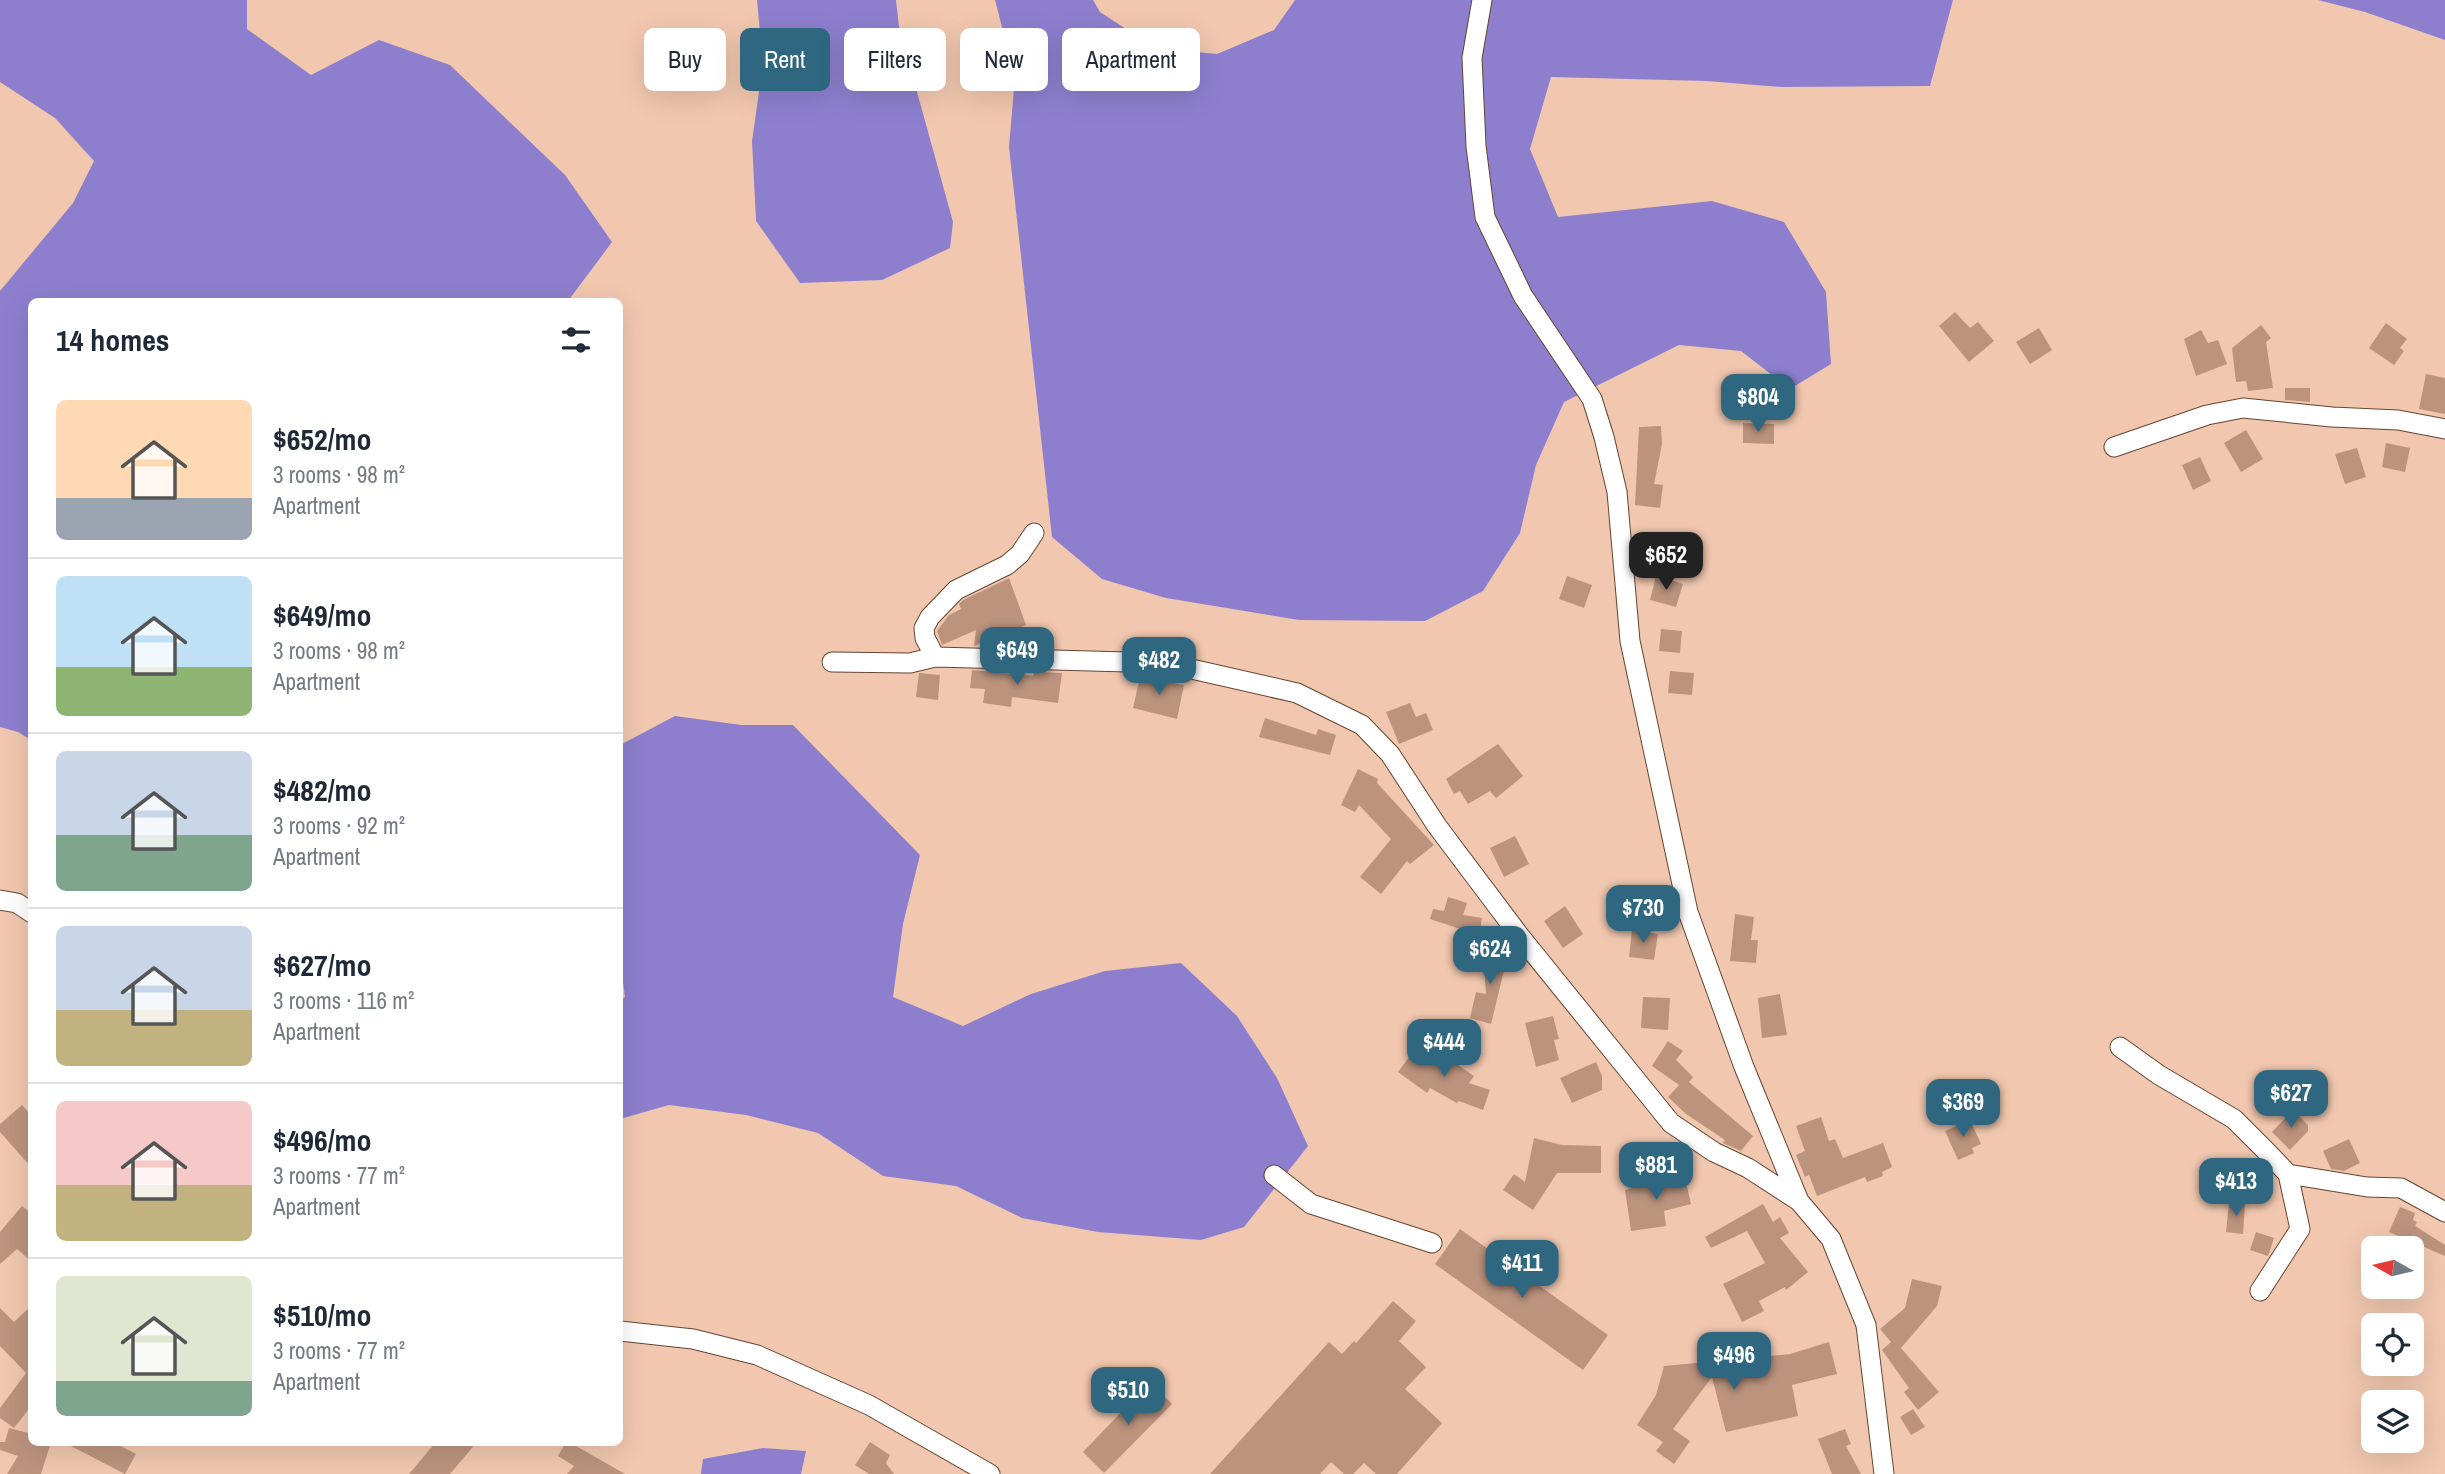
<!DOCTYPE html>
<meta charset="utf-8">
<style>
:root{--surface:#fff;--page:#f6f6f7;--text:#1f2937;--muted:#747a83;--line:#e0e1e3;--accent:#2f6781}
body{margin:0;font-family:"Archivo Narrow",sans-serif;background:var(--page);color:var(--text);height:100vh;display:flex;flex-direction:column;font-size:26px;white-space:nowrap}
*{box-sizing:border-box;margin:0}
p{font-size:23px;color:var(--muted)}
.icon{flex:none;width:38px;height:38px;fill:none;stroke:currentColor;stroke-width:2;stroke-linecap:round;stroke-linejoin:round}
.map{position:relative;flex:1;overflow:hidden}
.panel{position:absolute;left:28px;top:298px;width:595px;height:1148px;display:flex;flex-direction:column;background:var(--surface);border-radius:10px;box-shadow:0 7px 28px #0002}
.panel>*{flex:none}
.guide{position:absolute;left:644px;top:28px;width:665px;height:63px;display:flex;gap:14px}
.needle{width:46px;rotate:278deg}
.fabs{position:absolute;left:2361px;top:1236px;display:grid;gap:14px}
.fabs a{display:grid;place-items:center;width:63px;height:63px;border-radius:10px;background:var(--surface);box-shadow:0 7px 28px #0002;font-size:35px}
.price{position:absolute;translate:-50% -60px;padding:0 16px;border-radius:14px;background:var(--accent);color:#fff;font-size:23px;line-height:46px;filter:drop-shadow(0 2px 4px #0008)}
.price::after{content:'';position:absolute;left:50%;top:42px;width:21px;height:16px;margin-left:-10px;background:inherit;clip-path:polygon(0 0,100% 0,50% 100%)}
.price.selected{background:#222;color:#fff}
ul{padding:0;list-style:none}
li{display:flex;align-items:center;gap:21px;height:175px;padding:0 28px}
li+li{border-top:2px solid var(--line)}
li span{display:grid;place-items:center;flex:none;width:196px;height:140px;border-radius:10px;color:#555}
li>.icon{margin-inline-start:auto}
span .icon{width:84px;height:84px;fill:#fffc;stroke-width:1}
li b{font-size:30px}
h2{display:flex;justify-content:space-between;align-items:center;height:84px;padding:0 28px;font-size:30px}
.tag{padding:0 24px;border-radius:10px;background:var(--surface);box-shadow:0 7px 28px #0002;font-size:24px;line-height:63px}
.tag.selected{background:var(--accent);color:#fff}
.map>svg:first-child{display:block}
.forest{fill:#8d7fce}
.building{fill:#bc947e}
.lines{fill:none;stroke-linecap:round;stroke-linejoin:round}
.minor-casing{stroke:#674430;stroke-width:21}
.minor{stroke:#fff;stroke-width:19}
</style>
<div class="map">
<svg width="2445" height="1474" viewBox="0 0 2445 1474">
<rect width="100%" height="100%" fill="#f1c7af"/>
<path class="forest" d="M 0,0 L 247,0 L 247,29 L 311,75 L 379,40 L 450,65 L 565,175 L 612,242 L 568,301 L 32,301 L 31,740 L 18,732 L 0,727 L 0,291 L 73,203 L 94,161 L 55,118 L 0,82 Z
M 757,0 L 896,0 L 899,27 L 953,222 L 950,248 L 882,280 L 800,283 L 756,221 L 752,141 L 763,64 Z
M 995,0 L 1093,0 L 1100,12 L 1155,48 L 1217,54 L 1274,30 L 1295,0 L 1953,0 L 1930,86 L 1781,87 L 1707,81 L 1551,77 L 1530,149 L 1558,217 L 1712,201 L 1784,222 L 1826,292 L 1831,364 L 1790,389 L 1741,351 L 1679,345 L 1564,402 L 1536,465 L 1520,533 L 1483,591 L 1425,621 L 1299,620 L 1166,598 L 1102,579 L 1052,537 L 1009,147 L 1015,77 Z
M 2318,0 L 2445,0 L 2445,40 L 2365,12 Z
M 675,716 L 741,725 L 793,725 L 920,855 L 903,924 L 893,997 L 963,1026 L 1031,994 L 1105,971 L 1181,963 L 1237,1016 L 1277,1078 L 1308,1146 L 1244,1227 L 1201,1240 L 1098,1232 L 1022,1218 L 956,1186 L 883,1176 L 818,1133 L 746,1115 L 669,1105 L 620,1119 L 620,1001 L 625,997 L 623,982 L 620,979 L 620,745 Z
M 763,1448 L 806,1451 L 801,1474 L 701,1474 L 703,1459 Z"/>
<path class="building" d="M 1955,312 L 1970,328 L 1978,322 L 1994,341 L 1969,362 L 1939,326 Z
M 2386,323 L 2407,339 L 2400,348 L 2404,351 L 2394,365 L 2369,348 Z
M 2261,325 L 2271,338 L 2266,342 L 2273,388 L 2248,391 L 2246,381 L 2236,382 L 2232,348 Z
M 2039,328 L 2052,350 L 2030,364 L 2016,342 Z
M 2201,330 L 2208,343 L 2218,340 L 2227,364 L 2196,376 L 2184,339 Z
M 2426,374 L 2445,378 L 2445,414 L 2419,409 Z
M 2285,388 L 2310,388 L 2310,402 L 2285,400 Z
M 1743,423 L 1774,424 L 1774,444 L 1743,443 Z
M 1661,426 L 1662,444 L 1654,484 L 1663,485 L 1660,508 L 1635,505 L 1639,427 Z
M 2246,430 L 2263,459 L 2241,472 L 2224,443 Z
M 2386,443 L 2410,448 L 2405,472 L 2382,467 Z
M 2357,448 L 2366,477 L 2345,484 L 2335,454 Z
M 2200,457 L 2211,481 L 2193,490 L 2182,465 Z
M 1567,576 L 1592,585 L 1584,608 L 1559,599 Z
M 1656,576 L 1683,584 L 1676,607 L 1650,600 Z
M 1009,578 L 1026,625 L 974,646 L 976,630 L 942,645 L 937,631 L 949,615 L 961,609 L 959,604 L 963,600 Z
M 1661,629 L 1682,631 L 1680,653 L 1659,651 Z
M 972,670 L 1033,676 L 1034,672 L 1062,673 L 1058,703 L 1012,697 L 1011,707 L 983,703 L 985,689 L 970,688 Z
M 1670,671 L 1694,673 L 1692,695 L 1668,693 Z
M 919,673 L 940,675 L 938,700 L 916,697 Z
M 1140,677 L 1184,685 L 1177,719 L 1133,708 Z
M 1410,703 L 1416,717 L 1426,713 L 1433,730 L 1399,744 L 1386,712 Z
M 1265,718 L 1316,735 L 1318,729 L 1336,735 L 1330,755 L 1259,737 Z
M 1498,744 L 1523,776 L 1496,798 L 1490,791 L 1468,804 L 1460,791 L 1454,794 L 1446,779 Z
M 1358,769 L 1378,779 L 1377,783 L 1434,845 L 1410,864 L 1407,861 L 1381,894 L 1360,877 L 1391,839 L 1359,805 L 1355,812 L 1341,805 Z
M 1515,836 L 1529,864 L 1504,877 L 1490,848 Z
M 1448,897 L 1467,903 L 1463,915 L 1482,918 L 1479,935 L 1430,919 L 1433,909 L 1444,911 Z
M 1565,906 L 1583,934 L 1563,948 L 1544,921 Z
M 1735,914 L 1754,917 L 1751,940 L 1758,940 L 1756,963 L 1730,961 Z
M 1632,930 L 1658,934 L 1654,960 L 1629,957 Z
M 1509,950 L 1491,1024 L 1470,1018 L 1476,992 L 1486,994 L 1483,951 Z
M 1780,994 L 1787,1035 L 1762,1038 L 1758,998 Z
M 1643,997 L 1670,998 L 1668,1030 L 1641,1028 Z
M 1553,1016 L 1559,1039 L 1554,1040 L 1559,1060 L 1536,1067 L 1525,1023 Z
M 1668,1041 L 1683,1051 L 1676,1060 L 1693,1077 L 1689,1082 L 1753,1136 L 1741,1151 L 1723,1143 L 1725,1140 L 1686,1114 L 1668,1097 L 1679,1085 L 1652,1066 Z
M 1433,1048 L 1474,1076 L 1469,1083 L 1490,1090 L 1483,1110 L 1459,1101 L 1457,1103 L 1430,1088 L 1427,1093 L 1398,1072 L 1412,1053 L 1424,1062 Z
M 1596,1062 L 1602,1076 L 1602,1090 L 1572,1103 L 1560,1078 Z
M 22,1105 L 32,1116 L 32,1168 L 0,1132 L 0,1124 Z
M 2293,1110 L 2308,1125 L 2308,1131 L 2290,1150 L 2272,1132 Z
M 1821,1117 L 1829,1141 L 1835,1139 L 1843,1158 L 1883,1143 L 1892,1167 L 1882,1172 L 1883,1176 L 1867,1182 L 1865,1177 L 1817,1196 L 1809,1175 L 1805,1177 L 1796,1155 L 1805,1151 L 1796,1126 Z
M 1970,1120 L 1981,1144 L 1972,1148 L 1974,1153 L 1958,1160 L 1945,1131 Z
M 1534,1138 L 1562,1145 L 1601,1146 L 1601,1173 L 1557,1173 L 1533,1210 L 1503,1190 L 1514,1174 L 1525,1182 Z
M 2349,1139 L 2360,1163 L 2344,1171 L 2331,1169 L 2323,1151 Z
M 1684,1173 L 1691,1204 L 1664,1211 L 1666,1226 L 1631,1231 L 1625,1190 Z
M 2229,1203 L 2245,1204 L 2243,1234 L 2226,1232 Z
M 1763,1204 L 1773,1222 L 1780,1217 L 1789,1233 L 1780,1238 L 1808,1272 L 1786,1290 L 1785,1287 L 1759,1301 L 1764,1311 L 1742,1322 L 1723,1284 L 1765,1263 L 1747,1231 L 1711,1248 L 1705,1237 Z
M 22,1206 L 32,1214 L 32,1262 L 17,1249 L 0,1264 L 0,1232 Z
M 2400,1207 L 2415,1213 L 2413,1220 L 2417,1222 L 2415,1226 L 2445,1245 L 2445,1256 L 2389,1232 Z
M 1460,1229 L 1608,1335 L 1583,1370 L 1435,1264 Z
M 2256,1232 L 2274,1238 L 2268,1256 L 2250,1250 Z
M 1912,1279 L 1942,1286 L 1937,1306 L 1901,1348 L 1939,1392 L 1918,1410 L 1904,1392 L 1909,1388 L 1882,1350 L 1891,1342 L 1880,1329 L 1905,1308 Z
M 1393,1301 L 1416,1321 L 1399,1341 L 1426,1367 L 1405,1389 L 1442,1423 L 1397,1474 L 1376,1474 L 1364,1463 L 1353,1474 L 1344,1474 L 1331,1462 L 1320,1474 L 1210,1474 L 1329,1342 L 1342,1354 L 1354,1341 L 1356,1343 Z
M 32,1305 L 32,1405 L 14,1428 L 0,1418 L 0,1408 L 26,1373 L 0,1346 L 0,1308 L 14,1322 Z
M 1829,1342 L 1837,1374 L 1792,1385 L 1798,1416 L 1726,1432 L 1712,1377 L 1673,1429 L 1690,1441 L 1674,1464 L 1656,1451 L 1663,1442 L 1637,1425 L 1656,1395 L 1664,1366 L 1790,1354 Z
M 1150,1382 L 1172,1404 L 1104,1473 L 1083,1452 Z
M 1913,1409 L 1925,1427 L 1911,1435 L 1900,1417 Z
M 9,1428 L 32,1434 L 32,1442 L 51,1442 L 41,1474 L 7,1474 L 18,1456 L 0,1450 L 0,1442 L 5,1442 Z
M 1845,1429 L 1851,1444 L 1846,1446 L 1861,1474 L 1832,1474 L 1818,1439 Z
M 63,1442 L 113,1442 L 136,1454 L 125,1474 Z
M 436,1442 L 477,1442 L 450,1474 L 409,1474 Z
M 566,1442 L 569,1442 L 625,1474 L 567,1474 L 574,1466 L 558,1456 Z
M 870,1442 L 890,1455 L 886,1463 L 894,1474 L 869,1474 L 855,1465 Z"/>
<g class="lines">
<defs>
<path id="minor" d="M 1482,0 L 1472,58 L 1476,146 L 1485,217 L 1523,296 L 1592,399 L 1604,437 L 1617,492 L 1630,641 L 1688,912 L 1744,1067 L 1799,1201 L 1831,1239 L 1866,1325 L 1884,1474
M 2114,447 L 2207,415 L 2243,408 L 2332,417 L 2398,420 L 2445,429
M 935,657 L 925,638 L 924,628 L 930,617 L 956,590 L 1007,565 L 1020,554 L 1034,533
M 832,662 L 910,663 L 935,657 L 1165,663 L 1297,693 L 1362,725 L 1390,754 L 1437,826 L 1519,935 L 1671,1123 L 1714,1152 L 1748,1168 L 1799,1201
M 0,900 L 17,903 L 32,913
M 2120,1047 L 2159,1075 L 2234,1119 L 2269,1154 L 2288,1174 L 2300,1229 L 2260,1291
M 2288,1174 L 2367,1187 L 2401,1188 L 2445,1212
M 1274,1175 L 1311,1204 L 1432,1243
M 620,1331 L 693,1339 L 757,1355 L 869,1405 L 990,1474"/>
</defs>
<use href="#minor" class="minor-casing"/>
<use href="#minor" class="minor"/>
</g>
</svg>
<div class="fabs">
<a><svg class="needle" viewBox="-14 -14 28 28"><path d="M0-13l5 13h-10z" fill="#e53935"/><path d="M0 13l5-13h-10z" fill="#747a83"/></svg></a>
<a><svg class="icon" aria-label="locate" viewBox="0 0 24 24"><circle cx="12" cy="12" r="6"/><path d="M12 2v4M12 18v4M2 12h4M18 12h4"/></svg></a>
<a><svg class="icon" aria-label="layers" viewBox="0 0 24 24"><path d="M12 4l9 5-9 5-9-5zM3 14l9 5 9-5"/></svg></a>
</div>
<b class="price" style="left:1758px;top:434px">$804</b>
<b class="price selected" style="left:1666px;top:592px">$652</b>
<b class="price" style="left:1017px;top:687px">$649</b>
<b class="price" style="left:1159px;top:697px">$482</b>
<b class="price" style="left:1643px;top:945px">$730</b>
<b class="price" style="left:1490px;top:986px">$624</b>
<b class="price" style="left:1444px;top:1079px">$444</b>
<b class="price" style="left:2291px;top:1130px">$627</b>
<b class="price" style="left:1963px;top:1139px">$369</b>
<b class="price" style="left:1656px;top:1202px">$881</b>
<b class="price" style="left:2236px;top:1218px">$413</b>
<b class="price" style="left:1522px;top:1300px">$411</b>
<b class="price" style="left:1734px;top:1392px">$496</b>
<b class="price" style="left:1128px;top:1427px">$510</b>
<div class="guide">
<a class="tag">Buy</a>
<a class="tag selected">Rent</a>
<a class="tag">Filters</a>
<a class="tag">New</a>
<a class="tag">Apartment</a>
</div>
<section class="panel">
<h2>14 homes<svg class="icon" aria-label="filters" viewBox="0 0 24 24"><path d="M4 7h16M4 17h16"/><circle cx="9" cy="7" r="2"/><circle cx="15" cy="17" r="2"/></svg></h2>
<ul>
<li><span style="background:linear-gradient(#ffd9b3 70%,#9aa5b1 0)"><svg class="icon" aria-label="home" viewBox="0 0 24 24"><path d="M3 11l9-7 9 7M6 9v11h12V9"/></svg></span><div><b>$652/mo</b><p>3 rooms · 98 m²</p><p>Apartment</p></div></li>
<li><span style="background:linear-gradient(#bfe0f5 65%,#8fb573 0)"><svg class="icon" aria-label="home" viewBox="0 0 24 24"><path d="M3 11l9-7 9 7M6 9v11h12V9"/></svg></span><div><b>$649/mo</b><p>3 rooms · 98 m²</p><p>Apartment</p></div></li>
<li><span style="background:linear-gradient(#c9d6e8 60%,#7fa58c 0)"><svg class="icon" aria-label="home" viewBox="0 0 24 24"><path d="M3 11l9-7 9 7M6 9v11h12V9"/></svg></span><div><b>$482/mo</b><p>3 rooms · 92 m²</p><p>Apartment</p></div></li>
<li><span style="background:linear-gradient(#c9d6e8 60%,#c2b280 0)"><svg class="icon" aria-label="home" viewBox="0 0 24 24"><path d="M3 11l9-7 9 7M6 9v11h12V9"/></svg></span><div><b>$627/mo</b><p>3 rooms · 116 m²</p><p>Apartment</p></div></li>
<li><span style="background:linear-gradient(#f6c9c9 60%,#c2b280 0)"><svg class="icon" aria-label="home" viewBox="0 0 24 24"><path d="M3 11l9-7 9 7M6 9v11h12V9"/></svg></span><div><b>$496/mo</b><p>3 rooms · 77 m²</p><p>Apartment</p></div></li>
<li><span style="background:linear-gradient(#dfe7d0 75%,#7fa58c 0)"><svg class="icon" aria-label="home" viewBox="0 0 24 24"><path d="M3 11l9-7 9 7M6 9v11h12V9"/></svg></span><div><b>$510/mo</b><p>3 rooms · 77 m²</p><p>Apartment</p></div></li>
</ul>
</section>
</div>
